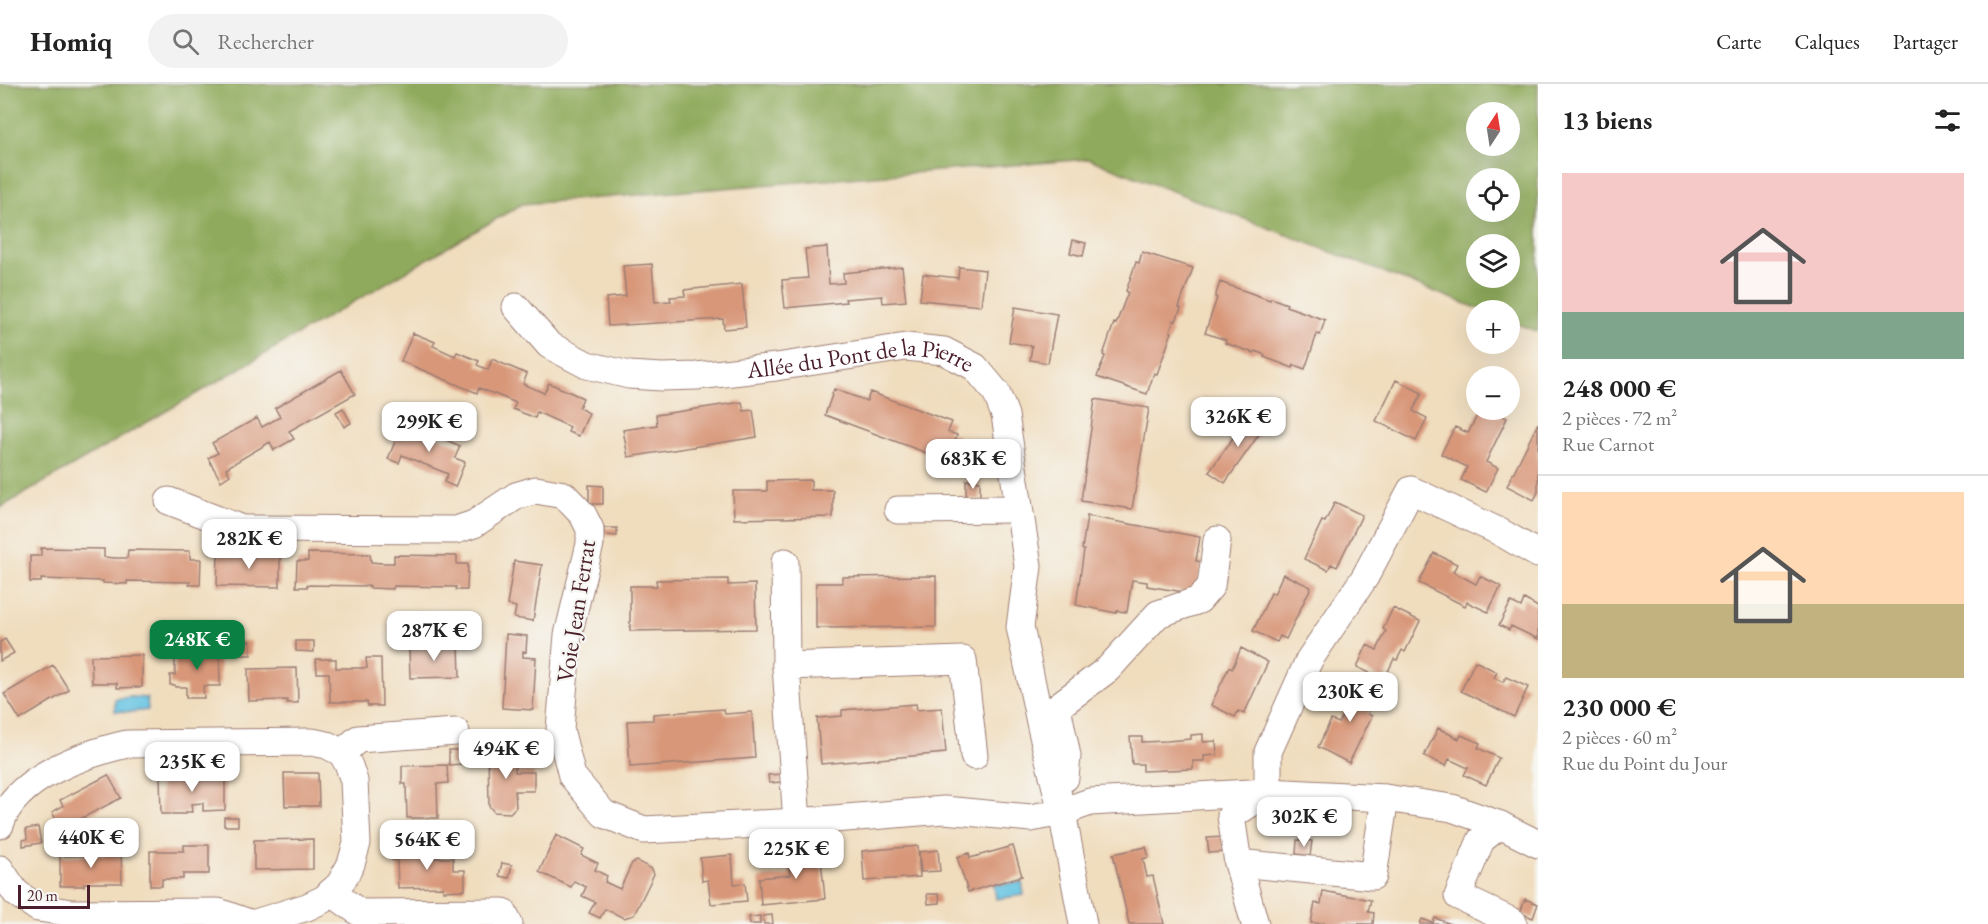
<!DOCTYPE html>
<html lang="fr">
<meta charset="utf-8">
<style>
:root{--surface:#fff;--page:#f2f2f2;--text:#222;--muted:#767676;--line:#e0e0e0;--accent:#0b8043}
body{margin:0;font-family:"EB Garamond",serif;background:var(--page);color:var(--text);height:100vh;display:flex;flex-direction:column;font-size:22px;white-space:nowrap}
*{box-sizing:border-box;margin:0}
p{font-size:20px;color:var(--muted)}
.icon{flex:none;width:33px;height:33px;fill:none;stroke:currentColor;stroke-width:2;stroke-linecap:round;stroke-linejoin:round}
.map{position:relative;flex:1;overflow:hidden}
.side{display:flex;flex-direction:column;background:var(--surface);width:450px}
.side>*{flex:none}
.needle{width:39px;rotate:12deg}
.controls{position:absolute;left:1466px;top:18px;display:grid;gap:12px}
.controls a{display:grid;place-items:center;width:54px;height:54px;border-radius:50%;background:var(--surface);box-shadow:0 6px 24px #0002;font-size:30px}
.scale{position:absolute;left:18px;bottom:15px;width:72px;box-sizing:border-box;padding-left:6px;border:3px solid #4a1f2b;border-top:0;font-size:16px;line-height:21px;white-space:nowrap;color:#4a1f2b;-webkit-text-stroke:4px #f6f6f2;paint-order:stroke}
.price{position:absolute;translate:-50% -51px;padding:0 14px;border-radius:12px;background:#fff;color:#222;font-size:20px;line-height:39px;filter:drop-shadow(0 2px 3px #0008)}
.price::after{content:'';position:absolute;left:50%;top:36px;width:18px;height:14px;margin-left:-9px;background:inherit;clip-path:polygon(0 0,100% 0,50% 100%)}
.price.selected{background:var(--accent);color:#fff}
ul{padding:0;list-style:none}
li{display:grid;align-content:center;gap:12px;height:318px;padding:0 24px}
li+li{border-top:2px solid var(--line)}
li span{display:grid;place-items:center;height:186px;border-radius:0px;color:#555}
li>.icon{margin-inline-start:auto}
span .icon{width:108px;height:108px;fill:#fffc;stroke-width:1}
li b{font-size:26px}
h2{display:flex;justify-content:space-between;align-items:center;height:72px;padding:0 24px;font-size:26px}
header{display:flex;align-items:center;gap:36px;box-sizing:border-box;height:84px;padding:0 30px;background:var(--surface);border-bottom:2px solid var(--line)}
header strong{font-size:28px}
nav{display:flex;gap:33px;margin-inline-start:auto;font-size:21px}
.search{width:420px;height:54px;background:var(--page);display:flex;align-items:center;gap:15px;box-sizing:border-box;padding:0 21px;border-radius:33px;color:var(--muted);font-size:22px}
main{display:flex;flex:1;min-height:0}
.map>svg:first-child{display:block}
.forest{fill:#8faa5c;stroke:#6c6444;stroke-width:1.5;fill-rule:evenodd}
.water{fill:#64c3e2;stroke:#577186;stroke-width:1.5}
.building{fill:#d89779}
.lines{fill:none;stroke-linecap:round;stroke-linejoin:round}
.minor-casing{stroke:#9d7e74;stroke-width:29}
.minor{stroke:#fff;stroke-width:27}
.labels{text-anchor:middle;stroke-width:4.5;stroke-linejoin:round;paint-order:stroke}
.street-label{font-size:24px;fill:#4a1f2b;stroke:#f6f6f2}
</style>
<header>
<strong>Homiq</strong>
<div class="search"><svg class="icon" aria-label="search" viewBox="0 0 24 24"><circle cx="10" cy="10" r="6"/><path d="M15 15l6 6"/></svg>Rechercher</div>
<nav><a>Carte</a><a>Calques</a><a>Partager</a></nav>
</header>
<main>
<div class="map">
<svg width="1538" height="840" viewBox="0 0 1538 840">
<rect width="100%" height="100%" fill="#f6f6f2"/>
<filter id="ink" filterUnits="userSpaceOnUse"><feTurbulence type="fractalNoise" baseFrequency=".0167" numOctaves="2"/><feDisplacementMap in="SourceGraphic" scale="12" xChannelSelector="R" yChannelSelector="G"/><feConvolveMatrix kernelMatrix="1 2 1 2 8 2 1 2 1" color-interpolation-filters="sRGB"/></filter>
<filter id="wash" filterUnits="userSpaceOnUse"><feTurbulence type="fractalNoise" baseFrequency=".008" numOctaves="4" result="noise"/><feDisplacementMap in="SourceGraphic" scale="24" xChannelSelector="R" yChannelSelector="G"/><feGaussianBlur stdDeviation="1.35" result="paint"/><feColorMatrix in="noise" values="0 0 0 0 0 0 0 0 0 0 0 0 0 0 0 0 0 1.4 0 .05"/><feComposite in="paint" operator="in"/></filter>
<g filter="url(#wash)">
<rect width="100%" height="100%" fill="#f0ddbe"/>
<path class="forest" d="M 0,0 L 1538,0 L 1538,248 L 1509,237 L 1509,226 L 1482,226 L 1089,75 L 522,120 L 0,424 ZM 1476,28 L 1509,28 L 1509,62 L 1476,62 ZM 1476,94 L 1509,94 L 1509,128 L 1476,128 ZM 1476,160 L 1509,160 L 1509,194 L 1476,194 Z"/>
<path class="water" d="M 131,613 L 147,614 L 148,626 L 132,628 L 115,627 L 115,615 Z
M 1022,798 L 1024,811 L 996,815 L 994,801 Z"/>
<g id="blocks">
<path class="building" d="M 1073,156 L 1086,159 L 1083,172 L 1070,169 Z
M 827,163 L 829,200 L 844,199 L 843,189 L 902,183 L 906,217 L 883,219 L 882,212 L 845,215 L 846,218 L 785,224 L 782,196 L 808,194 L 805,165 Z
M 1142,168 L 1193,184 L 1179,223 L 1181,224 L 1176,237 L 1174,236 L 1170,247 L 1172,248 L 1157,290 L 1154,289 L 1147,310 L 1097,293 L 1105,272 L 1103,271 L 1114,239 L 1116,240 L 1128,208 L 1126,207 L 1136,178 L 1139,179 Z
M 652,180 L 655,218 L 671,217 L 670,213 L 685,212 L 684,206 L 742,200 L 746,243 L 724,245 L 723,235 L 608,242 L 606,214 L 626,212 L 623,182 Z
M 959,183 L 985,186 L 981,222 L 920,216 L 923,190 L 958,194 Z
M 1220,198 L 1270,216 L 1271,214 L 1287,220 L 1286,222 L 1325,236 L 1320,251 L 1317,250 L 1305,285 L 1294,281 L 1293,284 L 1264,273 L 1265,271 L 1255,267 L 1254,269 L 1225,259 L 1226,256 L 1205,249 L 1217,214 L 1215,213 Z
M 1015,223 L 1057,230 L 1048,279 L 1030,276 L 1032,262 L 1009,258 Z
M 413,249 L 435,258 L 433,262 L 455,272 L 457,268 L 479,277 L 477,281 L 488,286 L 492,275 L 527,290 L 523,300 L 544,309 L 549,299 L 583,314 L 579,324 L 589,329 L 579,352 L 568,348 L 570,343 L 537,328 L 535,334 L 513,325 L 516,319 L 497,311 L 479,304 L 477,309 L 401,277 Z
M 341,286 L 355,310 L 289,347 L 294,355 L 274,366 L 270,358 L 226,384 L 230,391 L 221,397 L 208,374 L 218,369 L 212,359 L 257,334 L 262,343 L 280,333 L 275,324 Z
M 1396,296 L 1422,309 L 1413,327 L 1427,334 L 1416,357 L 1376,337 Z
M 834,305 L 867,317 L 870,308 L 952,338 L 948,348 L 957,351 L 948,377 L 825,331 Z
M 1095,315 L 1149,324 L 1132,425 L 1081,417 Z
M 742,318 L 744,327 L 753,326 L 757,353 L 628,373 L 623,346 L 657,341 L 656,331 Z
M 343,324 L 351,339 L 344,343 L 336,328 Z
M 1480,326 L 1489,326 L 1507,334 L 1486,378 L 1498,384 L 1486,408 L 1461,396 L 1467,383 L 1441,370 L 1455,343 L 1468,349 Z
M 1251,328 L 1267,339 L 1225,399 L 1209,388 Z
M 1538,339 L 1538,408 L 1534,416 L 1507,402 Z
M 413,342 L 460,362 L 455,374 L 465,378 L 455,403 L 444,398 L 448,390 L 402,371 L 399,379 L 388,375 L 398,350 L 408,354 Z
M 811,396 L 811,406 L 833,406 L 833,433 L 734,435 L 733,407 L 767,407 L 767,397 Z
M 966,396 L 980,397 L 980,415 L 966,415 Z
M 589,401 L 603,402 L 603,420 L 589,420 Z
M 1335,418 L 1362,431 L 1337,483 L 1331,480 L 1328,486 L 1304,475 L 1322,437 L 1325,438 Z
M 1087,432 L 1200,453 L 1196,477 L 1202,478 L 1196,510 L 1147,502 L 1147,498 L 1132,496 L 1127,528 L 1117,527 L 1116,529 L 1076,521 L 1084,466 L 1082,465 Z
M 604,444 L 617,444 L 617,452 L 604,451 Z
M 41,464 L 104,465 L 104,473 L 115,474 L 127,474 L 128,466 L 190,467 L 190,475 L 201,475 L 200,501 L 189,501 L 190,498 L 127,497 L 127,500 L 103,499 L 103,497 L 41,495 L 41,498 L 30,498 L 30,472 L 41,472 Z
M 218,469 L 280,470 L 280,503 L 217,502 Z
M 308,469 L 370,470 L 371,478 L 382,479 L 394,479 L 394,471 L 457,472 L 457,480 L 468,480 L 467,506 L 456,506 L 456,503 L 394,502 L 393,505 L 370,504 L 370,502 L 307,501 L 307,503 L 296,503 L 297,477 L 308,477 Z
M 1434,469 L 1457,480 L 1453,488 L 1476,500 L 1480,492 L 1501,502 L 1488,528 L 1467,518 L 1465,522 L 1419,499 Z
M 514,477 L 542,481 L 533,537 L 514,534 L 516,523 L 507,521 Z
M 1283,490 L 1311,503 L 1286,555 L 1280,552 L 1277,558 L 1253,547 L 1271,509 L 1274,510 Z
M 936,492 L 936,543 L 816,544 L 816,499 L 842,499 L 842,493 Z
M 728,495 L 728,501 L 755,500 L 756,545 L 630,547 L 630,502 L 657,502 L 656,496 Z
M 1524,515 L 1538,523 L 1538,555 L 1511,542 L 1509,546 L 1499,541 L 1511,518 L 1521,523 Z
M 1393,524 L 1420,537 L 1405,568 L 1402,566 L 1397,576 L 1394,575 L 1384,596 L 1357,583 L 1367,561 L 1377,566 L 1386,547 L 1383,545 Z
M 506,550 L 527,552 L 526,568 L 523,567 L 523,573 L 536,574 L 533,626 L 502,624 Z
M 5,555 L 14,569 L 0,577 L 0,558 Z
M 237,557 L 251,557 L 251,571 L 237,571 Z
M 296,557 L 314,557 L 314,568 L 296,567 Z
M 208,561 L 219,561 L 220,602 L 203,602 L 204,614 L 186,614 L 186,603 L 175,603 L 175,601 L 170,601 L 170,591 L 175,591 L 175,568 L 209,567 Z
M 459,562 L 460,593 L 410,594 L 409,563 Z
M 1241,564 L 1268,578 L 1244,630 L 1238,627 L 1235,633 L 1211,621 L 1229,583 L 1232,585 Z
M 142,571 L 142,603 L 117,604 L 117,599 L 92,599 L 91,572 Z
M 366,574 L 381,574 L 382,622 L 368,622 L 367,618 L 330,618 L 329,589 L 317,589 L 316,575 L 336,575 L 336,584 L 367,584 Z
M 1475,577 L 1497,588 L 1494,594 L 1503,598 L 1506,593 L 1528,603 L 1514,633 L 1461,607 Z
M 53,581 L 69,606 L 20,636 L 4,610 Z
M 297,584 L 298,619 L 287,619 L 287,616 L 249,617 L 248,585 Z
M 1351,596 L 1378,609 L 1368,630 L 1372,632 L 1349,679 L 1318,663 L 1331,636 L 1339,639 L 1348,620 L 1341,616 Z
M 916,620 L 917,626 L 942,624 L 946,669 L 821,680 L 817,634 L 842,632 L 842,626 Z
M 724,625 L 725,630 L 752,628 L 755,674 L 630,683 L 627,637 L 653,636 L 653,630 Z
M 1438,644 L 1459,655 L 1461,651 L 1480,659 L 1478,664 L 1499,674 L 1486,701 L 1464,691 L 1468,684 L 1449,675 L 1446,682 L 1424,672 Z
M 1203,650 L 1203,658 L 1216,657 L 1217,671 L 1204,672 L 1204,677 L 1193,677 L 1193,685 L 1143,687 L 1143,680 L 1132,680 L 1130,653 L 1142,653 L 1142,658 L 1167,657 L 1191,655 L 1191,651 Z
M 488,665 L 515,665 L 515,688 L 534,688 L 534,707 L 515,707 L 516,723 L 510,729 L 494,728 L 489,722 Z
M 449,666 L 462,666 L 462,680 L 449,681 Z
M 467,667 L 478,667 L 478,678 L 467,678 Z
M 447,681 L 448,699 L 437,700 L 438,734 L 407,734 L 406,700 L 402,700 L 402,682 Z
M 284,689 L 318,689 L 319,722 L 285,722 Z
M 782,690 L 782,698 L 769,699 L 768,691 Z
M 108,691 L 121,714 L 61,745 L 52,728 L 63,722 L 60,716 Z
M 213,691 L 213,694 L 225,694 L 225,726 L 203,727 L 203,719 L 191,720 L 192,728 L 186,728 L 186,730 L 161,730 L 160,692 Z
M 224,733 L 238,733 L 238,742 L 224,742 Z
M 38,743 L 41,759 L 23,762 L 23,756 L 27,755 L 26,745 Z
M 556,751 L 584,765 L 581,771 L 598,779 L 595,786 L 607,792 L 605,798 L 620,805 L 632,779 L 637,777 L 652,785 L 654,790 L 634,831 L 624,834 L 605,825 L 600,834 L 589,829 L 595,818 L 582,812 L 586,803 L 574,797 L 571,803 L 539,788 Z
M 1223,753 L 1224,768 L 1209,769 L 1207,754 Z
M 313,755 L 313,785 L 254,786 L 254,756 Z
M 1297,756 L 1312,757 L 1310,772 L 1296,770 Z
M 184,761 L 209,761 L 209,790 L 183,790 L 183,795 L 162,795 L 162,802 L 150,802 L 150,767 L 184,767 Z
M 918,762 L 920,793 L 864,797 L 862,767 Z
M 1013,762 L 1022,792 L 968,808 L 957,773 L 969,769 L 970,774 Z
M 416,763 L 416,774 L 453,774 L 453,786 L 465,786 L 465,806 L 443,807 L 443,803 L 398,804 L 397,776 L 392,776 L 392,764 Z
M 1146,763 L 1149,773 L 1143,775 L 1147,793 L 1153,792 L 1164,840 L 1129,840 L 1113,770 Z
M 121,764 L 122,799 L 84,799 L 84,802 L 60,802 L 60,772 L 107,771 L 107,765 Z
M 820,764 L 825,815 L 761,821 L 759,794 L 790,791 L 787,768 Z
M 938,766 L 940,787 L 921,788 L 919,768 Z
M 732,771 L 734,800 L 745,799 L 747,817 L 711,820 L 708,796 L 702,797 L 700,774 Z
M 502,779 L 512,781 L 509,794 L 499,792 Z
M 1323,807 L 1371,816 L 1368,828 L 1374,829 L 1373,840 L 1311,839 L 1315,819 L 1321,820 Z
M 927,810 L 939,810 L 940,819 L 928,820 Z
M 1525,815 L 1538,820 L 1533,834 L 1520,829 Z
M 772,831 L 773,840 L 764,840 L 763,832 Z
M 760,832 L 760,840 L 750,840 L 749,833 Z
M 1435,834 L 1451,840 L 1420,840 L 1422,835 L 1433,839 Z"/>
</g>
</g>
<g filter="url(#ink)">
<use href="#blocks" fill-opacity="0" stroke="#9d7e74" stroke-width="1.5"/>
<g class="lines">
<defs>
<g id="minor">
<path id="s1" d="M 516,223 L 549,261 L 587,281 L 629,291 L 662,293 L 697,292 L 776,283 L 906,263 L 944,267 L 975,283 L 996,308 L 1005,331 L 1028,482 L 1020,543 L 1041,643 L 1062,728 L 1083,840"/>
<path d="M 169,417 L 242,445 L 456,446 L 474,440 L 516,412 L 536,406 L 564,411 L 583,431 L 590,445 L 590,460 L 568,551 L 560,645 L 572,692 L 604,730 L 644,746 L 797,738 L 944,726 L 1031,734 L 1062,728 L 1090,718 L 1268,708 L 1385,714 L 1452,724 L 1500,741 L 1538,760"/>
<path d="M 898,426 L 1019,425"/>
<path d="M 785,478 L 786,582"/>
<path d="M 342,669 L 358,655 L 456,648"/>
<path d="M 1065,694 L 1067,672 L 1057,623 L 1108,585 L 1158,530 L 1199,516 L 1211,502 L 1217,456"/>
<path d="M 797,738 L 786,582 L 963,576 L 974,672"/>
<path d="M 0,741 C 14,694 83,670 127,660 L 312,658 L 327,661 L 342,669 L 349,682 L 354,697 L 357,759 L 351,780 L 340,800 L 324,815 L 307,823 L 252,840 L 218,828 L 72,829 L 38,824 L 16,809 L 0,785"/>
<path d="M 1500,741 L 1481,756 L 1458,812 L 1513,838"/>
<path d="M 1238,779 L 1373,792 L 1385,714"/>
<path d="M 331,808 L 360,829 L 503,828 L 509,840"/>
<path d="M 1255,840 L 1238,779 L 1231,732 L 1268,708 L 1268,668 L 1309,576 L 1365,493 L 1411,406 L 1500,448 L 1538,470"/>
</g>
</defs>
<use href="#minor" class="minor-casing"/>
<use href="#minor" class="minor"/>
</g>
</g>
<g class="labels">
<g class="street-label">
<text dy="8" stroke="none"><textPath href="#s1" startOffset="370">Allée du Pont de la Pierre</textPath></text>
<text transform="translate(576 527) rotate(-81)" y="8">Voie Jean Ferrat</text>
</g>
</g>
</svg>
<div class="controls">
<a><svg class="needle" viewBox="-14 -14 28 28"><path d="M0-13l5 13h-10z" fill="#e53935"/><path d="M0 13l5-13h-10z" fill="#767676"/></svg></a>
<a><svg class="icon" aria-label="locate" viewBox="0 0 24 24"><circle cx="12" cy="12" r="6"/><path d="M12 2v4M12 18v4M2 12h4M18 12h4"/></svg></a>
<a><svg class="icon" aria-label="layers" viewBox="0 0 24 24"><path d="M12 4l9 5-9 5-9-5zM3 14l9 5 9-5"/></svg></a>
<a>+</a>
<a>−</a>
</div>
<div class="scale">20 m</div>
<b class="price" style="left:1238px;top:364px">326K €</b>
<b class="price" style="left:429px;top:369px">299K €</b>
<b class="price" style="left:973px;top:406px">683K €</b>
<b class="price" style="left:249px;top:486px">282K €</b>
<b class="price" style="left:434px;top:578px">287K €</b>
<b class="price selected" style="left:197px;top:587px">248K €</b>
<b class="price" style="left:1350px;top:639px">230K €</b>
<b class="price" style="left:506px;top:696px">494K €</b>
<b class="price" style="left:192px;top:709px">235K €</b>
<b class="price" style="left:1304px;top:764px">302K €</b>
<b class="price" style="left:91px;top:785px">440K €</b>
<b class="price" style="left:427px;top:787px">564K €</b>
<b class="price" style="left:796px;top:796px">225K €</b>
</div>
<section class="side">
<h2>13 biens<svg class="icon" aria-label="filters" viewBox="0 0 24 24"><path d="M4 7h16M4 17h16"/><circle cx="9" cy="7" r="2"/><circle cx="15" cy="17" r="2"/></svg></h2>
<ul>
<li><span style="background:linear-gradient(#f6c9c9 75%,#7fa58c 0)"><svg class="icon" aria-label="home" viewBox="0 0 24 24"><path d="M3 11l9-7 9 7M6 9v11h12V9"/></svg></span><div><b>248 000 €</b><p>2 pièces · 72 m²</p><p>Rue Carnot</p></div></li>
<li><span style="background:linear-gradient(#ffd9b3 60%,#c2b280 0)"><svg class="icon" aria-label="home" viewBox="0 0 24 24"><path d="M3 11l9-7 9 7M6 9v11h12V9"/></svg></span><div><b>230 000 €</b><p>2 pièces · 60 m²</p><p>Rue du Point du Jour</p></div></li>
</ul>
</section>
</main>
